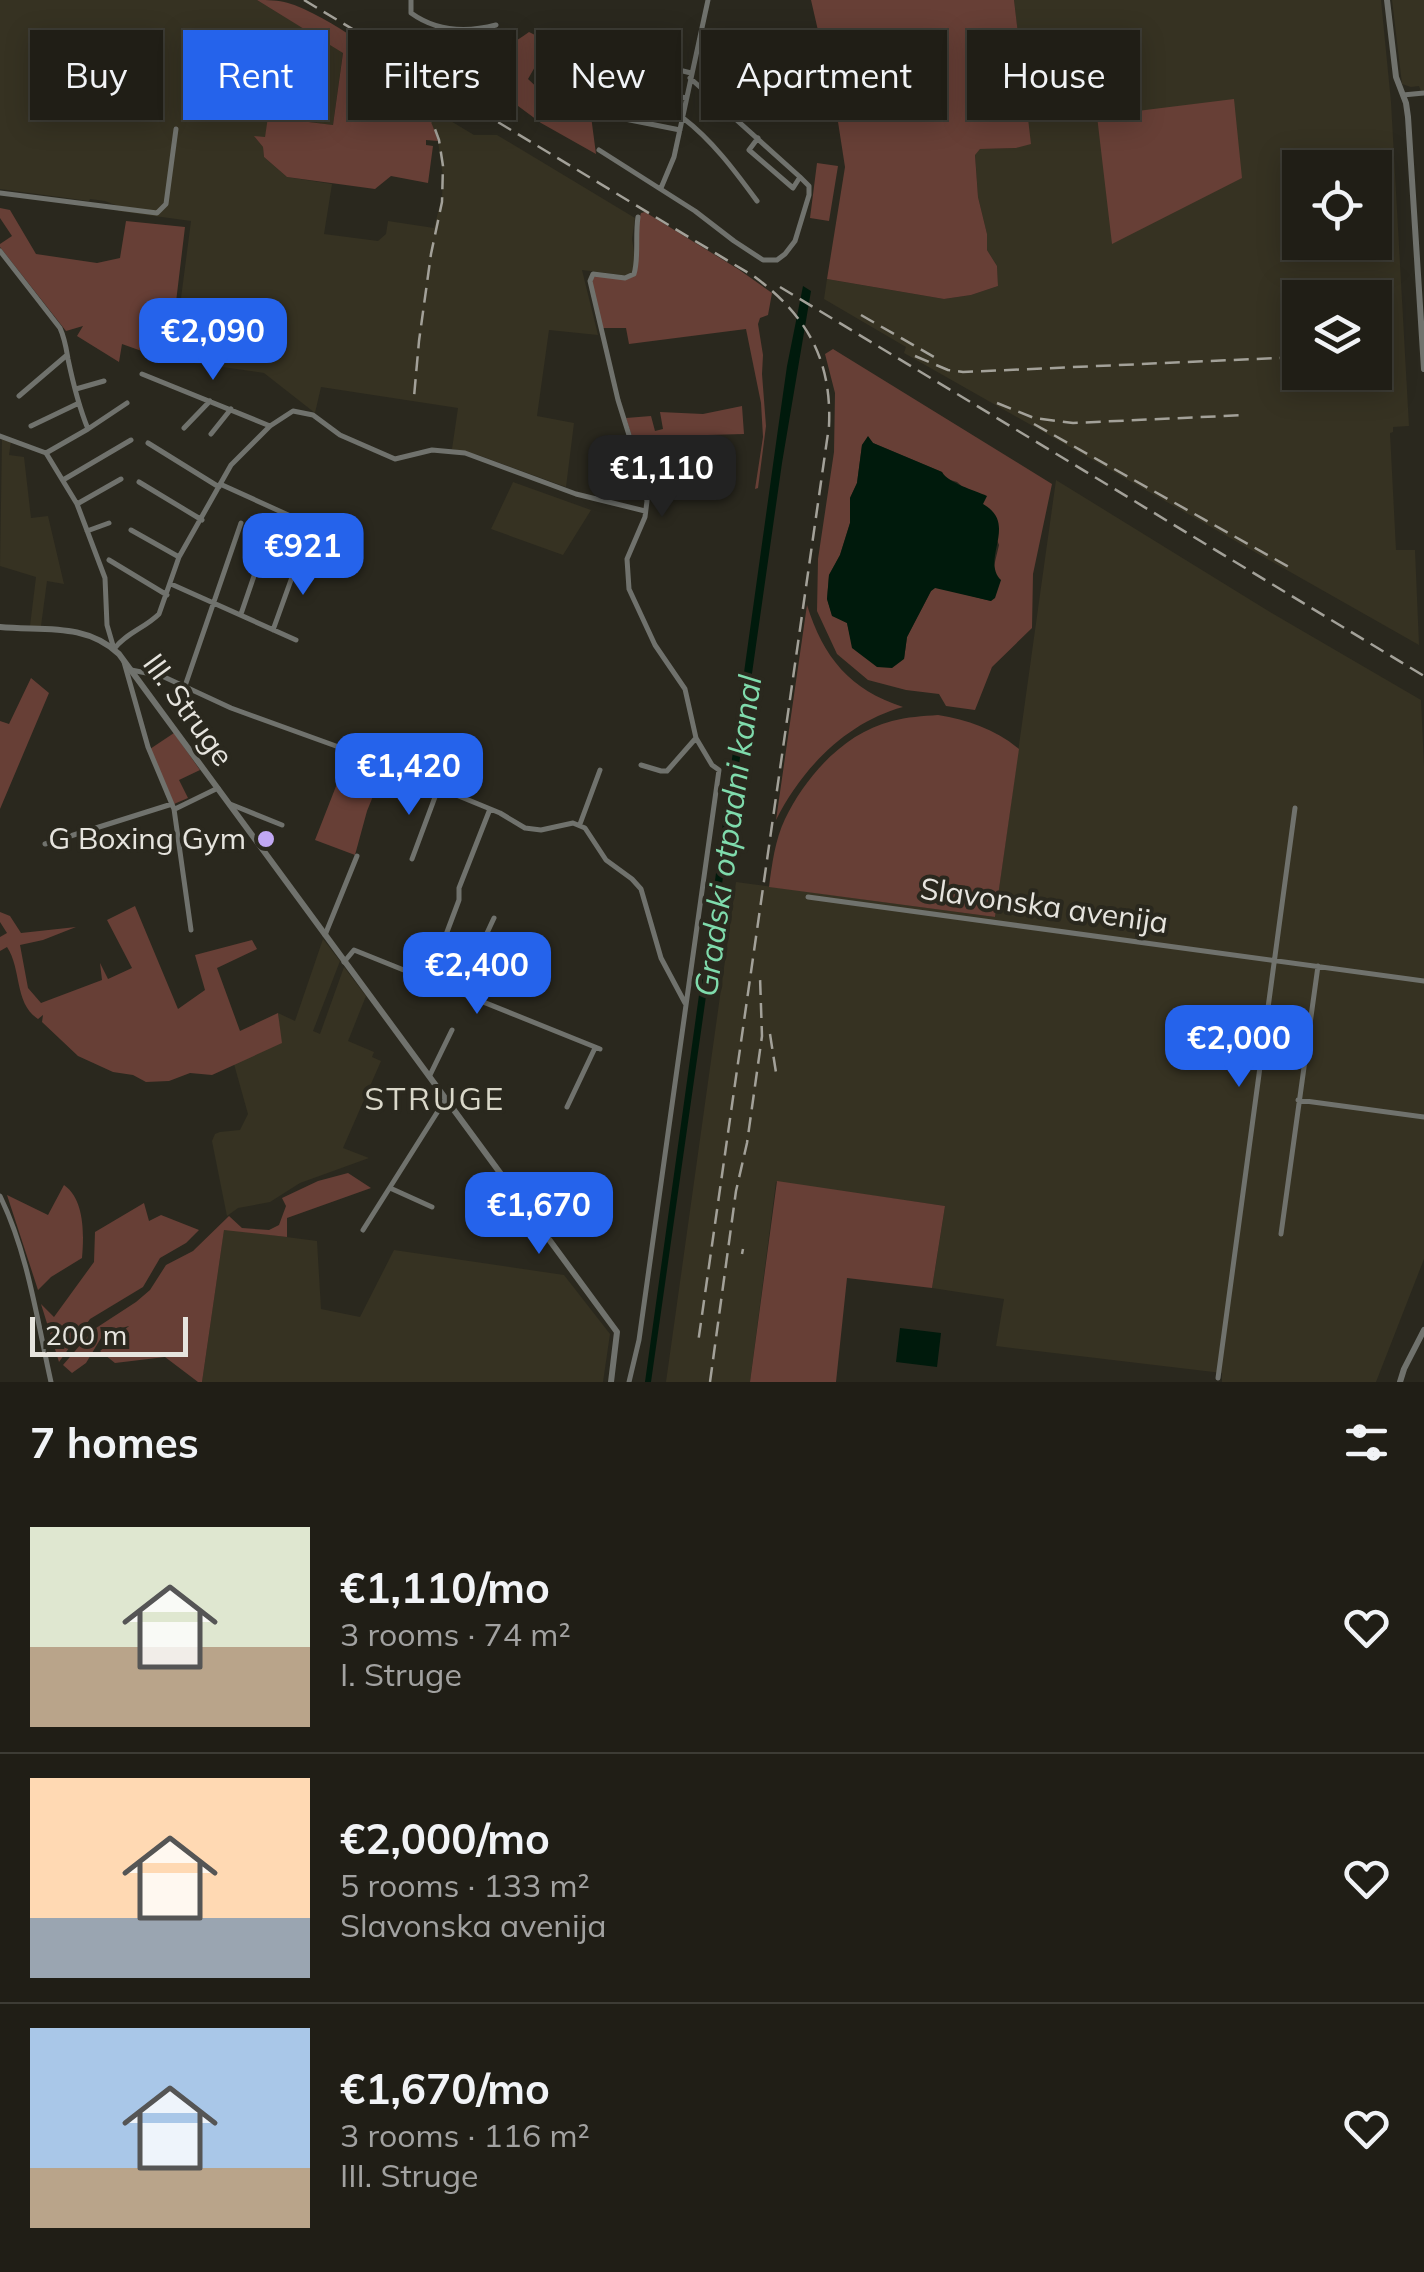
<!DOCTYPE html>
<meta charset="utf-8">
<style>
:root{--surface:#201e16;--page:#28271f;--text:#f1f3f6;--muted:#a2a2a1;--line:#3d3c35;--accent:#2563eb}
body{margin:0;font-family:Mulish,sans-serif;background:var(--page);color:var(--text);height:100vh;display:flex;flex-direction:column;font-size:38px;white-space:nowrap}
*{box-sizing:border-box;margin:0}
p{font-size:32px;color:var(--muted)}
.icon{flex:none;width:55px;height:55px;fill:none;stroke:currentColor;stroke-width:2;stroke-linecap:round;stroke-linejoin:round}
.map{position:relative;height:1382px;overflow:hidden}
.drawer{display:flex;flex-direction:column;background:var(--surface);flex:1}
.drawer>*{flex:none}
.banner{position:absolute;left:30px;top:30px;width:1365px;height:90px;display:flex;gap:20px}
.controls{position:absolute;left:1282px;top:150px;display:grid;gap:20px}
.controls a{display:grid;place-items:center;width:110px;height:110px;border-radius:0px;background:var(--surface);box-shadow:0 5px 25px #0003,0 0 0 2px var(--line);font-size:50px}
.scale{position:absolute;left:30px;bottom:25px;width:158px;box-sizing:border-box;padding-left:10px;border:5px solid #e6e4de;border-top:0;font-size:28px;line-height:35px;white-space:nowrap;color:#e6e4de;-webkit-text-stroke:8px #2a281e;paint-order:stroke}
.price{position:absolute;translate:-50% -85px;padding:0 22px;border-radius:20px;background:var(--accent);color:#fff;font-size:32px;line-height:65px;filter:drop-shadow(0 2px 5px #0008)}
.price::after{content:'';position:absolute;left:50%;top:60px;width:30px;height:22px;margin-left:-15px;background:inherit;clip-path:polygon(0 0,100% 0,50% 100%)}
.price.current{background:#222;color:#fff}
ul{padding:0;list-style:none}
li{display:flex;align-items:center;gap:30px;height:250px;padding:0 30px}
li+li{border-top:2px solid var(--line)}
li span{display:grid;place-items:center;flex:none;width:280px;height:200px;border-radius:0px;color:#555}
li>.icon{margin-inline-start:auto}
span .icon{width:120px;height:120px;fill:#fffc;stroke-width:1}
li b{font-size:42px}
h2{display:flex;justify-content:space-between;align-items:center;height:120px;padding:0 30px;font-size:42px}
.pill{padding:0 35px;border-radius:0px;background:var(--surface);box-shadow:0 5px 25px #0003,0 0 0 2px var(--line);font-size:35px;line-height:90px}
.pill.current{background:var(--accent);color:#fff}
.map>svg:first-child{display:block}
.built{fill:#363222;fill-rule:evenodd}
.green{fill:#673f36;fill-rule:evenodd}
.water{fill:#001a0c}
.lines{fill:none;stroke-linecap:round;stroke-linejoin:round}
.minor{stroke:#70726d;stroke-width:5}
.tertiary{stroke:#70726d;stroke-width:6}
.rail{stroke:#a3a199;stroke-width:2.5;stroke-dasharray:15 8;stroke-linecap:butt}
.poi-dot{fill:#c1a8f3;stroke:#2a281e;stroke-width:4}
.labels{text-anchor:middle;stroke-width:8;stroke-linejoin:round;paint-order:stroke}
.street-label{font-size:30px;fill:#e6e4de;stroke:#2a281e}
.poi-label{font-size:30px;fill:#e6e4de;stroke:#2a281e;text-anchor:end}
.water-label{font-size:32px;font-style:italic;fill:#7fdbac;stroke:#2a281e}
.neighbourhood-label{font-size:32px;letter-spacing:2.5px;fill:#dad8ca;stroke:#2a281e}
</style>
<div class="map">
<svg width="1424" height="1382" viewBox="0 0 1424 1382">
<rect width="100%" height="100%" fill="#2a281e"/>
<path class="built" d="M 0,0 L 257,0 L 343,52 L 333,125 L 269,117 L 265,138 L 255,137 L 263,147 L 264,157 L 287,177 L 332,184 L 324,234 L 378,241 L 386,234 L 388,221 L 434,228 L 442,197 L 443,177 L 438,141 L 427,114 L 434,111 L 474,135 L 497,135 L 635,218 L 632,239 L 635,258 L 633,272 L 629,276 L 582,270 L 598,335 L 549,330 L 537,416 L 574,423 L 566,487 L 478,455 L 452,449 L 458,408 L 321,387 L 315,413 L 264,373 L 173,360 L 191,221 L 118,211 L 118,206 L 105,201 L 90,199 L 89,201 L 0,189 Z
M 1014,0 L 1381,0 L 1391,102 L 1409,426 L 1393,427 L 1393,432 L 1390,433 L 1396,550 L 1415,550 L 1419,645 L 904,353 L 906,347 L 824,299 L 827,279 L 944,299 L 971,295 L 998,286 L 997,266 L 987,250 L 987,234 L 978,197 L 975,154 L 980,149 L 1016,148 L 1030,143 ZM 1300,168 L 1375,168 L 1375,242 L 1300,242 ZM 1300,298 L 1375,298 L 1375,372 L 1300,372 Z
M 1392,0 L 1424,0 L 1424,90 L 1421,91 L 1419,86 L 1411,87 L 1402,84 Z
M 2,438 L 11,441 L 9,455 L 24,457 L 31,518 L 48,516 L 64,584 L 47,581 L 41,626 L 30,626 L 36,577 L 0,566 Z
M 1056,480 L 1270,612 L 1421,700 L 1424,766 L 1424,1259 L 1376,1382 L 1222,1382 L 1222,1373 L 996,1346 L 1004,1299 L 932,1288 L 945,1206 L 776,1182 L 750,1382 L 666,1382 L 736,882 L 995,917 Z
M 513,482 L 591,510 L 563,555 L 491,529 Z
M 323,939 L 340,961 L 313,1031 L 320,1034 L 344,967 L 366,996 L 348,1041 L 374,1052 L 372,1057 L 381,1061 L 343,1148 L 369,1158 L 300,1183 L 270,1202 L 238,1208 L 227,1216 L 212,1141 L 215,1134 L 220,1132 L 240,1130 L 248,1114 L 234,1064 L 281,1043 L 278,1013 L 295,1021 Z
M 224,1229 L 317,1241 L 321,1309 L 360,1317 L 394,1250 L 564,1275 L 610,1334 L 603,1382 L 202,1382 Z"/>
<path class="green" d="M 257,0 C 268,0 278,0 288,3 C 320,12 391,59 411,85 C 423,102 432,122 438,141 L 426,140 L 426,145 L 433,146 L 428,183 L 391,176 L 375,189 L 287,177 L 264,157 L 263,147 L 254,136 L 265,137 L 268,117 L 333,125 L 343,53 Z
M 811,0 L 1014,0 L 1031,144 L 1016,148 L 980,149 L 975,155 L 978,197 L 987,234 L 987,250 L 997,266 L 998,286 L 971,295 L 944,299 L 827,279 L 845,167 L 836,109 Z
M 529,32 L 545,40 L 540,58 L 528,79 L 544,94 L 556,88 L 564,99 L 591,116 L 596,154 L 541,123 L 494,88 L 472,78 L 452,55 L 451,44 C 485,51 500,54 529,32 Z
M 1234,99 L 1242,178 L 1112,244 L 1097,116 Z
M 817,163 L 838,166 L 829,221 L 810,218 Z
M 0,208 L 10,210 L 36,254 L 97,263 L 120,258 L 126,221 L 185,227 L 170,352 L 164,363 L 150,354 L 122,344 L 119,362 L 77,336 L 83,326 L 66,331 L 0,247 L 0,244 L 12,236 L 0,218 Z
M 645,212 L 738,269 L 772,293 L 768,315 L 760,318 L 758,324 L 763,355 L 762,374 L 766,426 L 758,488 L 755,489 L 763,437 L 761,403 L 746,329 L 629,344 L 626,328 L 602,328 L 591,285 L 594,276 L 627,279 L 636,275 L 639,220 L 641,213 Z
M 833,349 L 1052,484 L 1033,574 L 1032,628 L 992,667 L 975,710 L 946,706 L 939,694 L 906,690 L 868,680 L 837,654 L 817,611 L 818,559 L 834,452 L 835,393 L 825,354 ZM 868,437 L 873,443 L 942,472 L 944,478 L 957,482 L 983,504 L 999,545 L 994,566 L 995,574 L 991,601 L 936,587 L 931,591 L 907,637 L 904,659 L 853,648 L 847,623 L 832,615 L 827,599 L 829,575 L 840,555 L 850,523 L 850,498 L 857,483 L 862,445 Z
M 742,406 L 744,434 L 708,435 L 636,449 L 626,418 L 651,416 L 655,431 L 663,429 L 660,412 L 703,414 Z
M 807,605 C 823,657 850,690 903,707 C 847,722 802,768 776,820 Z
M 31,678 L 49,693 L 0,809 L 0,721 L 9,724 Z
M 938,715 C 968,720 995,729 1019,749 L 995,917 L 769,887 C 772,864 775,840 785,819 C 806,776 844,733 892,721 C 907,717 923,716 938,715 Z
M 174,733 L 200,770 L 179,780 L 188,798 L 174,804 L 150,749 Z
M 349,753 L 384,769 L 367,811 L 355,855 L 315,840 Z
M 135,906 L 178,1009 L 205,990 L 195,955 L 252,940 L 257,949 L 217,968 L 240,1031 L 278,1013 L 282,1043 L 212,1075 L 190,1073 L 169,1081 L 146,1082 L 133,1075 L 113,1072 L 78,1056 L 42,1022 L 43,1015 L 38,1019 C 14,1003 22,970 7,947 L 0,951 L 0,937 L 7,933 L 0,922 L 0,912 L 10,916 L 21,933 L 76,927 L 43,940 L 20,945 L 28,988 L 41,1003 L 102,980 L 100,963 L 108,979 L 132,968 L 107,920 Z
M 348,1173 L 371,1188 L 287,1218 L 287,1237 L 224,1230 L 202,1382 L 198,1382 L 165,1357 L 115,1363 L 100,1351 L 129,1326 L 104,1333 L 86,1363 L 72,1373 L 63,1365 L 93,1330 L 136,1302 L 150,1290 L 166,1265 L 193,1251 L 229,1216 L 242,1228 L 269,1230 L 279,1225 L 286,1206 L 282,1198 L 318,1181 Z
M 777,1181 L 945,1206 L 932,1288 L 847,1278 L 836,1382 L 750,1382 Z
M 64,1185 C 85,1200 84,1235 82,1258 L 51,1277 L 38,1290 L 7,1195 L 48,1215 Z
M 144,1203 L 149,1221 L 161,1215 L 199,1230 L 186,1243 L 160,1258 L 143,1287 L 90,1319 L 59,1362 L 41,1304 L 54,1317 L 94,1262 L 95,1232 Z"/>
<path class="water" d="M 803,286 L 811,291 L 782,463 L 651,1382 L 645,1382 L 778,429 L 787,366 Z
M 868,436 L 873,443 L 942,472 C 948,483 974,490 987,496 L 983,504 C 1019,524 980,559 1001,580 L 995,598 L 991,601 L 935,588 L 931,591 L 907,637 L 904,659 L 892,668 L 877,667 L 852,648 L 847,623 L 832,616 L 827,599 L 829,575 L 840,555 L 850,523 L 850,498 L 857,483 L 862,445 Z
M 900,1328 L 941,1333 L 937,1367 L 896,1362 Z"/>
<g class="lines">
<path class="minor" d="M 411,0 L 411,13 C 436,31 466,33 496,25
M 651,63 L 691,73
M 543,69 L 686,98
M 690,78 L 800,177 L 793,188 L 749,150 L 758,138
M 1403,95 L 1424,93
M 585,111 L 680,130
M 683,118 C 712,140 735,171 757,201
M 599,150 L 695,211 L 734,241 L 763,260 L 777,260 L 785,254 L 795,241 L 809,195 L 809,186 L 800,177
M 661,188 L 674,157 L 708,0
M 0,193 L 157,213 L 166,204 L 176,129
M 0,251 L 60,328 C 65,339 66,347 68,359 C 73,383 79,407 88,429
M 142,374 L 270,426
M 76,389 L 104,381
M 19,396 L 67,355
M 31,426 L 79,403
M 184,428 L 210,401
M 211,434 L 231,409
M 0,436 L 46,453 L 77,504 L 105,578 L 107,625 L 114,649
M 148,443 L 219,487
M 46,453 L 88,429 L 127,403
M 63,480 L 131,440
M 139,482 L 202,520
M 220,484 L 308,524
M 77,504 L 121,479
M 131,530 L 179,557
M 87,531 L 109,523
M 109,560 L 167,595
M 171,584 L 296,640
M 241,614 L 268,535
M 273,630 L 300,555
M 114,649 C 126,633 145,628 159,614 L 179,557 L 231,465 L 270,426 L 293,411 L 313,415 L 340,435 L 395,459 L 432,450 L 465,453 L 576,494 L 645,511
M 124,662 L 148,747 L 174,809 L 191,930
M 131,670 L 162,676 L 231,708 L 347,750 L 500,813 L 525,828 L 541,830 L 573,823 L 585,828 L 606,860 L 632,879 L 641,889 L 661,958 L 685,1003
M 185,686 L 241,523
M 641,765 L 661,771 L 667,771 L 696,738
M 230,804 L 282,825
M 175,809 L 218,788
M 580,824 L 600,770
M 45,844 L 172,804
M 412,859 L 438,789
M 808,897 L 1424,981
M 325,935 L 357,856
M 344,962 L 354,950 L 600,1049
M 429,980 L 459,900 L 459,888 L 490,809
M 455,989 L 480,948 L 494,918
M 430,1075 L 452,1030
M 1298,1100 L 1424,1117
M 567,1107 L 595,1048
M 390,1188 L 432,1207
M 0,1196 C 28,1253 37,1320 51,1382
M 363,1230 L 445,1100
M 1281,1234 L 1318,966
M 1218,1378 L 1295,808
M 629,1382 L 639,1340 L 719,770 L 712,765 L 696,738 L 685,689 L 655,645 L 629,589 L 627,559 L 645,517 L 647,501 L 639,467 L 618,400 L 590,281 L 593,274 L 625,278 L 634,274 C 639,258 635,236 638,217"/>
<path class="tertiary" d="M 1387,0 L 1396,77 L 1406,103 L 1408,117 L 1424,369
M 0,627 C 42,631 85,622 119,654 L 617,1332 L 611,1382
M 1400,1382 L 1404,1369 L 1424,1330"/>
<path class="rail" d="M 304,0 L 394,54
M 380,51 L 755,277 C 807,316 832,360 829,426 L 698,1343
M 401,70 L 414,85 L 429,113 L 439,140 L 443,166 L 442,202 L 431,254 L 419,341 L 414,397
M 780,287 L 1424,676
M 861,315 L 934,357
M 915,356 L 948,370 L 963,372 L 1300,357
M 997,403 L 1034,418 L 1073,423 L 1246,415
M 1034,424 L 1289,567
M 770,1034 L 777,1079
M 742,1254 L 743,1249
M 710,1382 L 736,1191 L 747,1143 L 762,1036 L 760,977"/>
</g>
<circle class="poi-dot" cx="266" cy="839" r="10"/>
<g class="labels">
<g class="street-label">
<text transform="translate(188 710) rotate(54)" y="10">III. Struge</text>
<text transform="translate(1044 906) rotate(8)" y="10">Slavonska avenija</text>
</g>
<g class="poi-label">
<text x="246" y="849">G Boxing Gym</text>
</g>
<g class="water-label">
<text transform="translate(728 836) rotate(-82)" y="11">Gradski otpadni kanal</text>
</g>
<g class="neighbourhood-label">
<text x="435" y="1110">STRUGE</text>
</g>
</g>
</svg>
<div class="controls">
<a><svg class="icon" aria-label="locate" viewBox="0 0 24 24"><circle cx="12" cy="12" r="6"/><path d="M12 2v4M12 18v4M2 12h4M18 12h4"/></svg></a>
<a><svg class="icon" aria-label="layers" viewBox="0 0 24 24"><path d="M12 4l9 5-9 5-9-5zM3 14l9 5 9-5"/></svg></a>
</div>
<div class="scale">200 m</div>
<b class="price" style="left:213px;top:383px">€2,090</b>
<b class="price current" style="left:662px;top:520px">€1,110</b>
<b class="price" style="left:303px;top:598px">€921</b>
<b class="price" style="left:409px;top:818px">€1,420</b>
<b class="price" style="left:477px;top:1017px">€2,400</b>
<b class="price" style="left:1239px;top:1090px">€2,000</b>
<b class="price" style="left:539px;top:1257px">€1,670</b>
<div class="banner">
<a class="pill">Buy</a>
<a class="pill current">Rent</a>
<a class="pill">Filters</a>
<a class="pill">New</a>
<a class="pill">Apartment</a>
<a class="pill">House</a>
</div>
</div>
<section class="drawer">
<h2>7 homes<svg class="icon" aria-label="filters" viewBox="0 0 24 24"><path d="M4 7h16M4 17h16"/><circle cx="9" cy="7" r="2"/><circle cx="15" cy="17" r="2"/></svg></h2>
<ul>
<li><span style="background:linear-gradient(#dfe7d0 60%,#b9a48a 0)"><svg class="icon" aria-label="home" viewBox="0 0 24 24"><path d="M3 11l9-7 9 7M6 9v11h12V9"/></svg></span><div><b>€1,110/mo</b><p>3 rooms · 74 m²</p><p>I. Struge</p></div><svg class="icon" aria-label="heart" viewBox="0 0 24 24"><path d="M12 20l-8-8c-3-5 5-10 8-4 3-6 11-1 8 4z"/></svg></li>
<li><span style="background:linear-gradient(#ffd9b3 70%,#9aa5b1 0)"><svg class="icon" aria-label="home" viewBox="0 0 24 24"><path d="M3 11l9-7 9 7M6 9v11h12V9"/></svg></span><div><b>€2,000/mo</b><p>5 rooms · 133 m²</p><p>Slavonska avenija</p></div><svg class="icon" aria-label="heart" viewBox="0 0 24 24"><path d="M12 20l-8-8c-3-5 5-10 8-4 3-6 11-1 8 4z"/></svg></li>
<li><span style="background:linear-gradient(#a9c7e8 70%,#b9a48a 0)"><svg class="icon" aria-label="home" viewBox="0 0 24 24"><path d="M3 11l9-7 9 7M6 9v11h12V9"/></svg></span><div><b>€1,670/mo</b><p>3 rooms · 116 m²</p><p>III. Struge</p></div><svg class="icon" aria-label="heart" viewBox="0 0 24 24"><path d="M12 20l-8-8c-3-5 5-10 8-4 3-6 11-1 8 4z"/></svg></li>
</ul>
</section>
